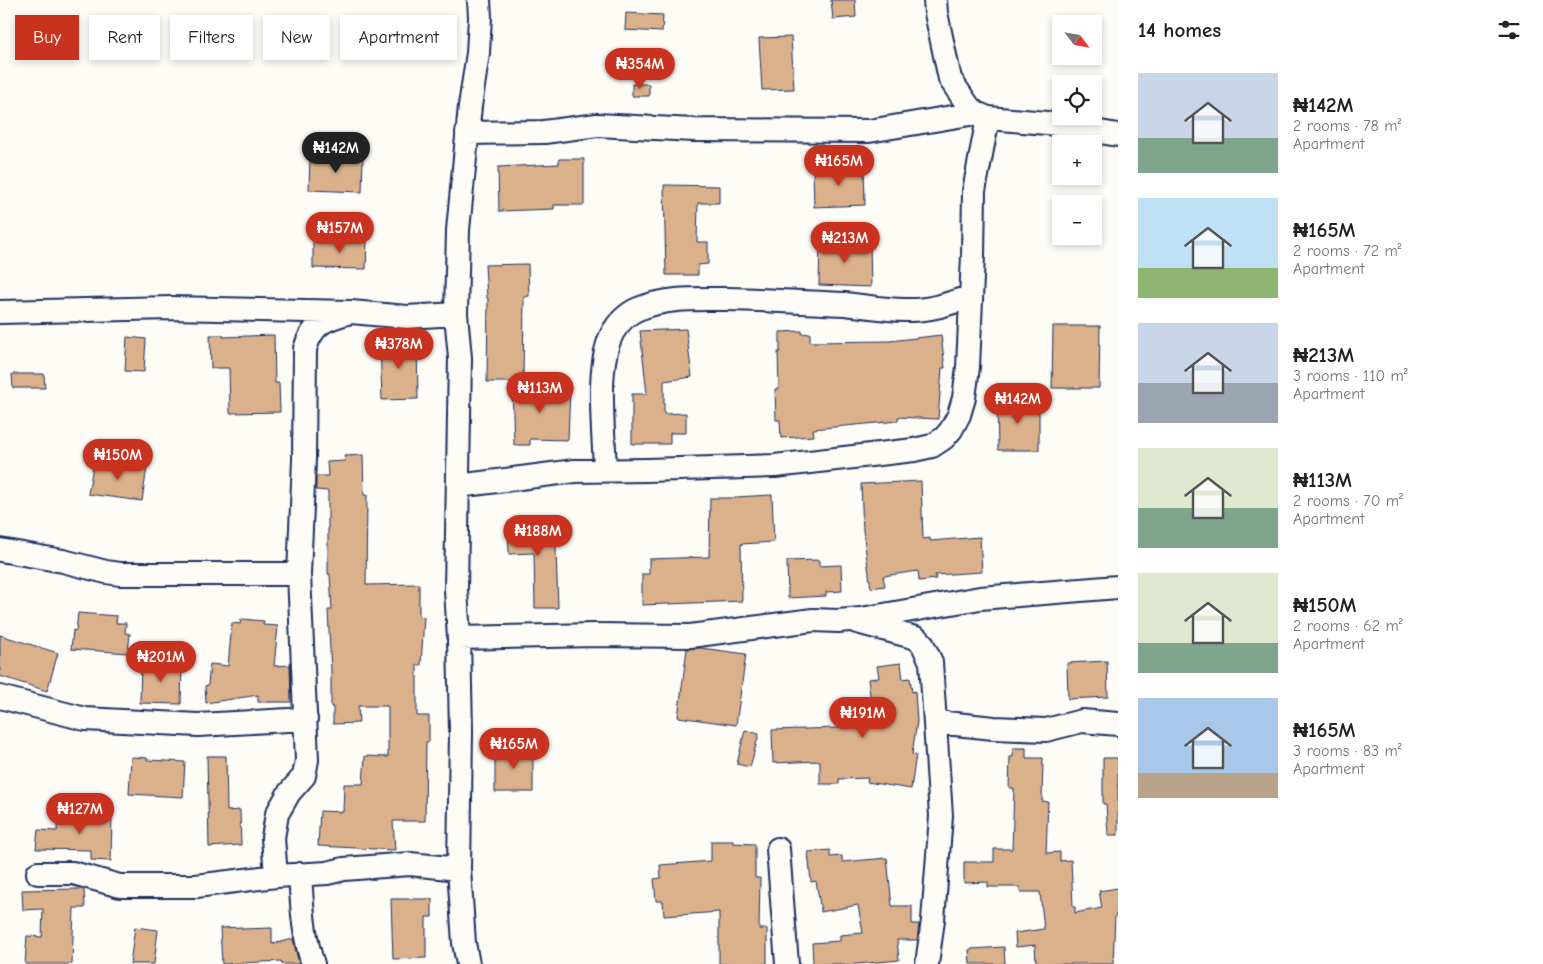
<!DOCTYPE html>
<meta charset="utf-8">
<style>
:root{--surface:#fff;--page:#f6f6f6;--text:#222;--muted:#767676;--accent:#c8321e}
body{margin:0;font-family:"Comic Neue",sans-serif;background:var(--page);color:var(--text);height:100vh;display:flex;flex-direction:column;font-size:19px;white-space:nowrap}
*{box-sizing:border-box;margin:0}
p{font-size:16px;color:var(--muted)}
.icon{flex:none;width:28px;height:28px;fill:none;stroke:currentColor;stroke-width:2;stroke-linecap:round;stroke-linejoin:round}
.map{position:relative;flex:1;overflow:hidden}
.side{display:flex;flex-direction:column;background:var(--surface);width:425px}
.side>*{flex:none}
.top-card{position:absolute;left:15px;top:15px;width:475px;height:45px;display:flex;gap:10px}
.needle{width:32px;rotate:121deg}
.buttons{position:absolute;left:1052px;top:15px;display:grid;gap:10px}
.buttons a{display:grid;place-items:center;width:50px;height:50px;border-radius:0px;background:var(--surface);box-shadow:0 2px 8px #0003;font-size:25px}
.price{position:absolute;translate:-50% -42px;padding:0 11px;border-radius:18px;background:var(--accent);color:#fff;font-size:16px;line-height:32px;filter:drop-shadow(0 1px 2px #0008)}
.price::after{content:'';position:absolute;left:50%;top:30px;width:15px;height:11px;margin-left:-8px;background:inherit;clip-path:polygon(0 0,100% 0,50% 100%)}
.price.active{background:#222;color:#fff}
ul{padding:0;list-style:none}
li{display:flex;align-items:center;gap:15px;height:125px;padding:0 20px}
li span{display:grid;place-items:center;flex:none;width:140px;height:100px;border-radius:0px;color:#555}
li>.icon{margin-inline-start:auto}
span .icon{width:60px;height:60px;fill:#fffc;stroke-width:1}
li b{font-size:21px}
h2{display:flex;justify-content:space-between;align-items:center;height:60px;padding:0 20px;font-size:21px}
.pill{padding:0 18px;border-radius:0px;background:var(--surface);box-shadow:0 2px 8px #0003;font-size:18px;line-height:45px}
.pill.active{background:var(--accent);color:#fff}
main{display:flex;flex:1;min-height:0}
.map>svg:first-child{display:block}
.building{fill:#dbb18c;stroke:#1b2f5e}
.lines{fill:none;stroke-linecap:round;stroke-linejoin:round}
.minor-casing{stroke:#1b2f5e;stroke-width:26}
.minor{stroke:#fdfcf7;stroke-width:22}
</style>
<main>
<div class="map">
<svg width="1118" height="964" viewBox="0 0 1118 964">
<rect width="100%" height="100%" fill="#fdfcf7"/>
<filter id="ink" filterUnits="userSpaceOnUse"><feTurbulence type="fractalNoise" baseFrequency=".02" numOctaves="2"/><feDisplacementMap in="SourceGraphic" scale="10" xChannelSelector="R" yChannelSelector="G"/><feConvolveMatrix kernelMatrix="1 2 1 2 8 2 1 2 1" color-interpolation-filters="sRGB"/></filter>
<g filter="url(#ink)">
<path class="building" d="M 831,0 L 855,0 L 856,17 L 833,19 Z
M 626,13 L 663,15 L 662,32 L 625,30 Z
M 791,37 L 794,89 L 762,90 L 759,38 Z
M 632,84 L 649,84 L 649,96 L 632,96 Z
M 310,155 L 363,158 L 362,192 L 309,190 Z
M 559,159 L 584,159 L 584,205 L 554,205 L 554,209 L 499,211 L 498,167 L 559,164 Z
M 838,167 L 864,167 L 865,205 L 814,207 L 813,171 L 838,170 Z
M 664,185 L 719,186 L 719,203 L 698,203 L 697,242 L 708,242 L 708,264 L 698,265 L 698,275 L 666,275 Z
M 313,240 L 367,241 L 366,269 L 313,268 Z
M 820,242 L 870,243 L 871,287 L 819,285 Z
M 528,264 L 529,296 L 524,297 L 523,382 L 487,382 L 488,298 L 487,298 L 485,265 Z
M 1053,326 L 1100,326 L 1099,388 L 1052,388 Z
M 686,329 L 692,377 L 664,381 L 664,414 L 686,413 L 686,433 L 670,433 L 670,444 L 632,444 L 632,394 L 647,394 L 640,331 Z
M 802,331 L 802,334 L 810,333 L 810,342 L 890,341 L 941,335 L 945,368 L 942,368 L 938,419 L 898,417 L 898,421 L 813,429 L 814,436 L 781,438 L 780,420 L 776,420 L 775,389 L 779,389 L 778,352 L 780,352 L 780,332 Z
M 210,335 L 223,335 L 223,337 L 274,335 L 275,383 L 279,383 L 280,412 L 230,413 L 229,368 L 211,368 Z
M 127,337 L 146,339 L 144,372 L 125,371 Z
M 417,341 L 418,399 L 382,400 L 380,342 Z
M 12,374 L 44,374 L 45,388 L 13,388 Z
M 512,386 L 570,387 L 568,440 L 530,439 L 530,445 L 514,445 Z
M 1039,399 L 1039,450 L 998,450 L 997,401 Z
M 363,455 L 364,495 L 367,495 L 366,585 L 419,584 L 419,616 L 424,617 L 421,665 L 417,665 L 417,716 L 429,716 L 429,742 L 426,742 L 425,821 L 393,821 L 395,850 L 318,846 L 320,811 L 343,812 L 344,784 L 363,784 L 365,756 L 388,757 L 388,706 L 358,706 L 359,723 L 333,724 L 333,707 L 331,707 L 331,671 L 328,610 L 332,610 L 330,574 L 328,574 L 328,491 L 316,490 L 316,476 L 328,476 L 327,462 L 345,461 L 344,456 Z
M 94,461 L 120,465 L 120,463 L 147,467 L 142,501 L 88,494 Z
M 921,481 L 923,539 L 930,538 L 930,541 L 980,537 L 982,572 L 935,575 L 936,579 L 919,581 L 918,571 L 883,576 L 885,586 L 871,588 L 863,531 L 861,484 Z
M 772,495 L 774,542 L 741,544 L 742,601 L 642,605 L 642,574 L 649,574 L 649,559 L 709,557 L 710,498 L 736,498 L 736,497 Z
M 555,520 L 558,608 L 535,608 L 534,553 L 509,554 L 508,522 Z
M 819,560 L 819,566 L 841,565 L 842,591 L 826,592 L 826,596 L 788,598 L 787,561 Z
M 78,613 L 117,616 L 116,623 L 126,623 L 125,633 L 130,634 L 128,653 L 71,649 L 73,630 L 76,631 Z
M 241,619 L 264,621 L 263,625 L 278,626 L 274,666 L 290,665 L 291,702 L 258,702 L 258,695 L 206,703 L 205,686 L 208,685 L 210,664 L 228,666 L 232,623 L 240,624 Z
M 0,635 L 58,653 L 47,691 L 0,676 Z
M 701,648 L 746,654 L 736,725 L 678,717 L 687,649 Z
M 1107,661 L 1108,697 L 1068,699 L 1067,663 Z
M 141,662 L 182,663 L 181,704 L 140,703 Z
M 901,663 L 903,679 L 910,678 L 912,692 L 915,691 L 917,722 L 912,754 L 916,755 L 911,789 L 867,782 L 868,778 L 839,779 L 839,784 L 820,784 L 820,761 L 773,763 L 772,730 L 874,727 L 868,679 L 879,678 L 877,666 Z
M 745,730 L 759,734 L 750,767 L 737,764 Z
M 533,747 L 533,792 L 495,792 L 495,749 Z
M 1013,748 L 1026,748 L 1026,758 L 1043,758 L 1042,801 L 1048,802 L 1046,853 L 1060,852 L 1060,861 L 1071,860 L 1073,907 L 1075,907 L 1075,913 L 1102,908 L 1099,891 L 1118,888 L 1118,914 L 1115,915 L 1113,964 L 1036,964 L 1035,945 L 1016,947 L 1015,933 L 1044,929 L 1040,892 L 1020,892 L 1020,887 L 988,887 L 988,882 L 964,883 L 964,862 L 994,862 L 994,849 L 1012,849 L 1014,788 L 1009,788 L 1010,757 L 1013,757 Z
M 207,756 L 226,756 L 227,811 L 240,810 L 241,845 L 209,847 Z
M 131,757 L 147,758 L 147,760 L 185,762 L 183,797 L 129,794 Z
M 1103,758 L 1118,758 L 1118,835 L 1108,835 L 1106,804 L 1103,804 Z
M 58,813 L 112,814 L 111,861 L 91,860 L 91,850 L 36,849 L 38,830 L 57,831 Z
M 711,841 L 733,841 L 733,843 L 755,844 L 755,878 L 760,878 L 759,929 L 767,929 L 767,964 L 719,964 L 719,912 L 664,916 L 663,901 L 656,901 L 654,879 L 661,878 L 660,865 L 711,861 Z
M 830,850 L 830,857 L 842,856 L 842,862 L 887,858 L 892,906 L 912,906 L 912,924 L 919,924 L 917,940 L 897,940 L 899,960 L 858,964 L 813,964 L 812,943 L 840,941 L 840,935 L 863,933 L 858,905 L 821,912 L 816,881 L 811,882 L 808,852 Z
M 80,889 L 84,890 L 85,908 L 74,908 L 72,964 L 25,964 L 27,936 L 42,937 L 43,909 L 23,910 L 22,890 Z
M 391,899 L 432,899 L 432,917 L 426,917 L 426,958 L 393,959 Z
M 135,927 L 158,930 L 154,964 L 130,964 Z
M 242,927 L 242,929 L 272,928 L 272,944 L 293,939 L 299,964 L 282,964 L 281,961 L 222,964 L 220,928 Z
M 1004,947 L 1005,964 L 970,964 L 969,950 L 971,949 Z"/>
<g class="lines">
<defs>
<path id="minor" d="M 935,0 L 936,13 L 950,79 L 969,107 L 976,113 L 988,118 L 1047,123 L 1118,135
M 467,133 L 544,132 L 597,125 L 694,130 L 869,131 L 976,113
M 0,312 L 171,308 L 351,312 L 407,317 L 456,314
M 605,470 C 604,433 595,364 613,332 C 618,323 628,313 638,309 C 667,297 697,299 727,299 C 766,300 806,302 845,304 C 865,306 885,310 905,310 C 929,311 949,304 971,296
M 458,486 L 575,471 L 647,470 L 775,466 L 914,450 L 932,446 L 944,438 L 951,430 L 959,415 L 964,398 L 968,367 L 973,255 L 974,191 L 988,118
M 0,550 L 63,561 L 106,572 L 120,574 L 299,574
M 857,622 L 916,638 L 922,643 L 931,662 L 941,816 L 933,920 L 927,964
M 459,638 L 595,635 L 690,636 L 813,620 L 838,621 L 861,619 L 980,598 L 1118,587
M 0,697 L 85,719 L 198,725 L 306,719
M 936,722 L 994,728 L 1046,730 L 1082,721 L 1118,724
M 778,849 L 787,964
M 38,873 L 73,873 L 120,886 L 196,886 L 276,876 L 327,873 L 344,869 L 410,864 L 459,869
M 300,874 C 302,904 303,936 313,964
M 276,876 L 273,838 L 277,814 L 289,793 L 304,776 L 307,760 L 299,574 L 304,460 L 305,349 C 313,322 326,319 351,312
M 468,964 L 464,943 L 459,869 L 461,732 L 459,638 L 456,590 L 460,358 L 456,314 L 458,230 L 470,106 L 478,53 L 480,17 L 479,0"/>
</defs>
<use href="#minor" class="minor-casing"/>
<use href="#minor" class="minor"/>
</g>
</g>
</svg>
<div class="buttons">
<a><svg class="needle" viewBox="-14 -14 28 28"><path d="M0-13l5 13h-10z" fill="#e53935"/><path d="M0 13l5-13h-10z" fill="#767676"/></svg></a>
<a><svg class="icon" aria-label="locate" viewBox="0 0 24 24"><circle cx="12" cy="12" r="6"/><path d="M12 2v4M12 18v4M2 12h4M18 12h4"/></svg></a>
<a>+</a>
<a>−</a>
</div>
<b class="price" style="left:640px;top:90px">₦354M</b>
<b class="price active" style="left:336px;top:174px">₦142M</b>
<b class="price" style="left:839px;top:187px">₦165M</b>
<b class="price" style="left:340px;top:254px">₦157M</b>
<b class="price" style="left:845px;top:264px">₦213M</b>
<b class="price" style="left:399px;top:370px">₦378M</b>
<b class="price" style="left:540px;top:414px">₦113M</b>
<b class="price" style="left:1018px;top:425px">₦142M</b>
<b class="price" style="left:118px;top:481px">₦150M</b>
<b class="price" style="left:538px;top:557px">₦188M</b>
<b class="price" style="left:161px;top:683px">₦201M</b>
<b class="price" style="left:863px;top:739px">₦191M</b>
<b class="price" style="left:514px;top:770px">₦165M</b>
<b class="price" style="left:80px;top:835px">₦127M</b>
<div class="top-card">
<a class="pill active">Buy</a>
<a class="pill">Rent</a>
<a class="pill">Filters</a>
<a class="pill">New</a>
<a class="pill">Apartment</a>
</div>
</div>
<section class="side">
<h2>14 homes<svg class="icon" aria-label="filters" viewBox="0 0 24 24"><path d="M4 7h16M4 17h16"/><circle cx="9" cy="7" r="2"/><circle cx="15" cy="17" r="2"/></svg></h2>
<ul>
<li><span style="background:linear-gradient(#c9d6e8 65%,#7fa58c 0)"><svg class="icon" aria-label="home" viewBox="0 0 24 24"><path d="M3 11l9-7 9 7M6 9v11h12V9"/></svg></span><div><b>₦142M</b><p>2 rooms · 78 m²</p><p>Apartment</p></div></li>
<li><span style="background:linear-gradient(#bfe0f5 70%,#8fb573 0)"><svg class="icon" aria-label="home" viewBox="0 0 24 24"><path d="M3 11l9-7 9 7M6 9v11h12V9"/></svg></span><div><b>₦165M</b><p>2 rooms · 72 m²</p><p>Apartment</p></div></li>
<li><span style="background:linear-gradient(#c9d6e8 60%,#9aa5b1 0)"><svg class="icon" aria-label="home" viewBox="0 0 24 24"><path d="M3 11l9-7 9 7M6 9v11h12V9"/></svg></span><div><b>₦213M</b><p>3 rooms · 110 m²</p><p>Apartment</p></div></li>
<li><span style="background:linear-gradient(#dfe7d0 60%,#7fa58c 0)"><svg class="icon" aria-label="home" viewBox="0 0 24 24"><path d="M3 11l9-7 9 7M6 9v11h12V9"/></svg></span><div><b>₦113M</b><p>2 rooms · 70 m²</p><p>Apartment</p></div></li>
<li><span style="background:linear-gradient(#dfe7d0 70%,#7fa58c 0)"><svg class="icon" aria-label="home" viewBox="0 0 24 24"><path d="M3 11l9-7 9 7M6 9v11h12V9"/></svg></span><div><b>₦150M</b><p>2 rooms · 62 m²</p><p>Apartment</p></div></li>
<li><span style="background:linear-gradient(#a9c7e8 75%,#b9a48a 0)"><svg class="icon" aria-label="home" viewBox="0 0 24 24"><path d="M3 11l9-7 9 7M6 9v11h12V9"/></svg></span><div><b>₦165M</b><p>3 rooms · 83 m²</p><p>Apartment</p></div></li>
</ul>
</section>
</main>
